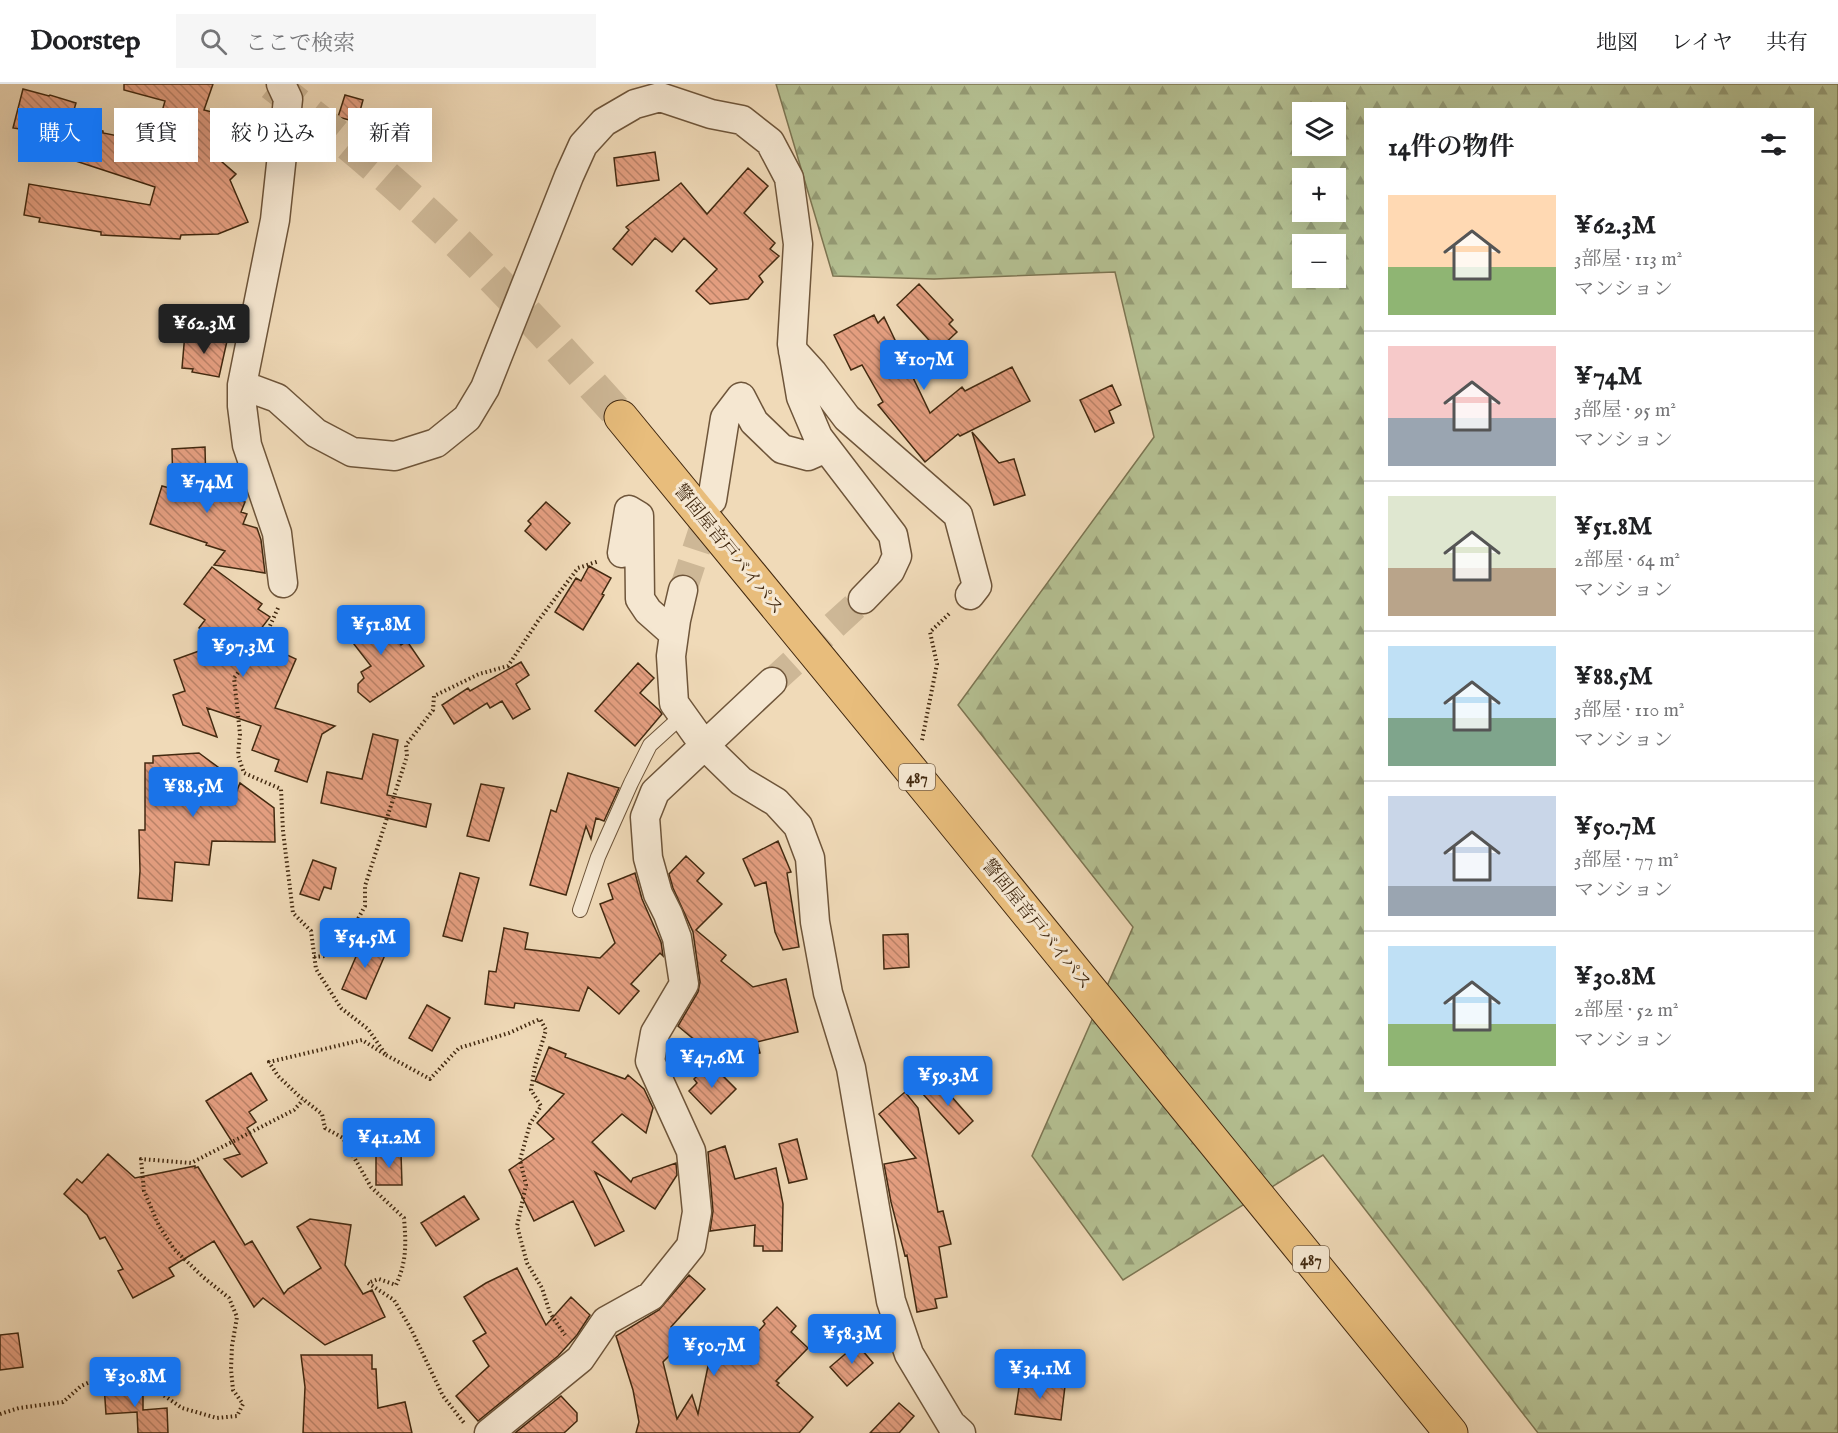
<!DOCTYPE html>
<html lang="ja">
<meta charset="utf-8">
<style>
:root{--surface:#fff;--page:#f6f6f6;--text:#202124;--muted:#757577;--line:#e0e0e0;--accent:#1a73e8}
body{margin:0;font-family:"IM FELL English","Noto Serif JP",serif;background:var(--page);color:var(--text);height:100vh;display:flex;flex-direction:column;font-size:22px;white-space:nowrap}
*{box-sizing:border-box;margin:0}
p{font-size:20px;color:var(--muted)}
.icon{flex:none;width:33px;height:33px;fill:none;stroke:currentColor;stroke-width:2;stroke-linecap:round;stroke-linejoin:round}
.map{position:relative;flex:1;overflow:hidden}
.side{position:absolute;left:1364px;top:24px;width:450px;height:984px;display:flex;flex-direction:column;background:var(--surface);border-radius:0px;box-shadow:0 6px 24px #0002}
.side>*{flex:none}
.guide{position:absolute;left:18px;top:24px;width:570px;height:54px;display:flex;gap:12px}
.buttons{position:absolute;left:1292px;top:18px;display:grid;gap:12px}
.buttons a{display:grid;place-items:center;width:54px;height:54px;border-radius:0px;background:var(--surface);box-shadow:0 6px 24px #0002;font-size:30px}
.price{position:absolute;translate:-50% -51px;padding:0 14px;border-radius:6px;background:var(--accent);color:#fff;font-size:20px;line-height:39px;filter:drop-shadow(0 2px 3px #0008)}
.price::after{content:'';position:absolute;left:50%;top:36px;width:18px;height:14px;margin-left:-9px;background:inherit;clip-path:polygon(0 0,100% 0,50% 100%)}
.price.selected{background:#222;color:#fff}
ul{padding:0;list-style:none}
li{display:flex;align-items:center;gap:18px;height:150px;padding:0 24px}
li+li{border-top:2px solid var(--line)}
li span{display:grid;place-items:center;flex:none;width:168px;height:120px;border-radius:0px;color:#555}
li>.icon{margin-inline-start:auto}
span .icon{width:72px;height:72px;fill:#fffc;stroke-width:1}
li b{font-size:26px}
h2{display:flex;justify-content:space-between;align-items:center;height:72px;padding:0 24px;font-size:26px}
.tag{padding:0 21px;border-radius:0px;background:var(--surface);box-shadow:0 6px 24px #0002;font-size:21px;line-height:54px}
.tag.selected{background:var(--accent);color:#fff}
header{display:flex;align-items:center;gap:36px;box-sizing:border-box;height:84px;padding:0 30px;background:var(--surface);border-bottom:2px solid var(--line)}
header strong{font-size:28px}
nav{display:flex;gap:33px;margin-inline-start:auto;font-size:21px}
.search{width:420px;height:54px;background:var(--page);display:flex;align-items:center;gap:15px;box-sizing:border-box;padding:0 21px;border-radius:0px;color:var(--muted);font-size:22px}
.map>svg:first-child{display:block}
.forest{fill:url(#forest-firs);stroke:#7c7552;stroke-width:1.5;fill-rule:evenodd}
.building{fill:url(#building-back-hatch);stroke:#422910;stroke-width:1.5}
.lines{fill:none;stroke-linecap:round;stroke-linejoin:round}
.minor-tunnel{stroke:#cdb796;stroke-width:28;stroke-dasharray:28 14;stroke-linecap:butt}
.trunk-tunnel{stroke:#cdb796;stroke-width:33;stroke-dasharray:33 16;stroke-linecap:butt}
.service-casing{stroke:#6e553a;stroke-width:16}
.minor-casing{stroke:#6e553a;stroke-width:31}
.trunk-casing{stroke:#422910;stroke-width:35}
.path{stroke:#422910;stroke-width:4;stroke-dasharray:1.5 3;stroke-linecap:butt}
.service{stroke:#f5e7d1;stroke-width:14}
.minor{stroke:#f5e7d1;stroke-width:28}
.trunk{stroke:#e8bd7c;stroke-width:33}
.labels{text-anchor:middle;stroke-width:6;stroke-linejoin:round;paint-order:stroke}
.shield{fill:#f5e7d1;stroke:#78624a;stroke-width:1.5}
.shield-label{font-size:16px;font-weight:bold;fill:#422910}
.street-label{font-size:18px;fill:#422910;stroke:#f5e7d1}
</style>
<header>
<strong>Doorstep</strong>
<div class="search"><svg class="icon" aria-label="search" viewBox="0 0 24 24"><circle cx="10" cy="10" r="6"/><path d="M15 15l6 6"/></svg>ここで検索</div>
<nav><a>地図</a><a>レイヤ</a><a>共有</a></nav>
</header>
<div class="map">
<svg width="1838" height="1349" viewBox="0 0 1838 1349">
<defs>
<pattern id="forest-firs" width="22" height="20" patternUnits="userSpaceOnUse" patternTransform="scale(1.5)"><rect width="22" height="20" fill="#b5c193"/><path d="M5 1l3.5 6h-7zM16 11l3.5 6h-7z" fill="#959d77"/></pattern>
<pattern id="building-back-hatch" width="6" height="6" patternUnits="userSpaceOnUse" patternTransform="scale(1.5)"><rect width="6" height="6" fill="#e59f81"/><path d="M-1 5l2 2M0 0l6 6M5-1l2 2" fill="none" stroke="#bb8268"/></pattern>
</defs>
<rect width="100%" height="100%" fill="#f0dab8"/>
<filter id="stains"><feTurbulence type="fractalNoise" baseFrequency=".00333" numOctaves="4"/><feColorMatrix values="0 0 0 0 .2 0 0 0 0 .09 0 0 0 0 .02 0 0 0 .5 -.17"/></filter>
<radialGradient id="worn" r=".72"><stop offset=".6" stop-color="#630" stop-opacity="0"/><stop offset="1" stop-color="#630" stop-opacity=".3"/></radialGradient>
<path class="forest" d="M 776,0 L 1838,0 L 1838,1349 L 1538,1349 L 1323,1071 L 1123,1196 L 1032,1072 L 1133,843 L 958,621 L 1154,353 L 1115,188 L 934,195 L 833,192 ZM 1365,26 L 1812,26 L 1812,1006 L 1365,1006 ZM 1302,28 L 1335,28 L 1335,62 L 1302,62 ZM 1302,94 L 1335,94 L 1335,128 L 1302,128 ZM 1302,160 L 1335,160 L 1335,194 L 1302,194 Z"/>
<path class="building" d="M 124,0 L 213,0 L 204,26 L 232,33 L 221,77 L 236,90 L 230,96 L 248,138 L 218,150 L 181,151 L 180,155 L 101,151 L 101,148 L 39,138 L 40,134 L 24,131 L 29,100 L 150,121 L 155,103 L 33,63 L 38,48 L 13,44 L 23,5 L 49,12 L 50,11 L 76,19 L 70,39 L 103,47 L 103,49 L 153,59 L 165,17 L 124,6 Z
M 345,11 L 363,16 L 357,38 L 338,33 Z
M 655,68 L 659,96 L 617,102 L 614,74 Z
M 748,84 L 768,102 L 744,129 L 775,159 L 770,165 L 779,172 L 759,192 L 763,198 L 748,215 L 710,220 L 696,207 L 717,185 L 684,154 L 672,168 L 655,154 L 632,181 L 613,165 L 629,146 L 626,143 L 681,99 L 707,130 Z
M 919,200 L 953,236 L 949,240 L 957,248 L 938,266 L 897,221 Z
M 874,231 L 878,239 L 884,233 L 930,329 L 962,303 L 965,307 L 1012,283 L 1030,317 L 960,352 L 958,350 L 925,378 L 878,321 L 883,318 L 862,281 L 851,286 L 834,251 Z
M 185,249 L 227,257 L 219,293 L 192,288 L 193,285 L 182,284 Z
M 1112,301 L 1121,321 L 1109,327 L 1114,339 L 1095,348 L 1080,316 Z
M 972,348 L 999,379 L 1014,375 L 1025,411 L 994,421 Z
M 205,363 L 206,405 L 245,418 L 241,428 L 247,430 L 243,440 L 257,444 L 261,456 L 265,489 L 214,481 L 225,467 L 206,461 L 207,459 L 150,440 L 162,402 L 173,405 L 172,365 Z
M 546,418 L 570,439 L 546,466 L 525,447 L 531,440 L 528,437 Z
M 589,482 L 611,494 L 602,510 L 604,511 L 583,546 L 555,528 L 576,494 L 581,497 Z
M 212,483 L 262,520 L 258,525 L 270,533 L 253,555 L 296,575 L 275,624 L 335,642 L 322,650 L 307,698 L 275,687 L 279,676 L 252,666 L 261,642 L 207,624 L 217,653 L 183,641 L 173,611 L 185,607 L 174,576 L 213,562 L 203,553 L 206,550 L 199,544 L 205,536 L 184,520 Z
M 372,524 L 401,561 L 407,557 L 424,582 L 370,618 L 358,608 L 358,600 L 364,594 L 361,588 L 371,582 L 343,546 Z
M 521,578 L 529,591 L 516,600 L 530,625 L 513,635 L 502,617 L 490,624 L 487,619 L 454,640 L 442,621 L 468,604 L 470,607 Z
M 638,579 L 654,594 L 640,609 L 659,626 L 662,630 L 635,662 L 595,627 Z
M 373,650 L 398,656 L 387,711 L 431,720 L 426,743 L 321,719 L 327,688 L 362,695 Z
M 199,669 L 230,692 L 236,709 L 240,699 L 274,724 L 275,758 L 212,757 L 209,781 L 175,778 L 172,817 L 138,814 L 140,787 L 139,746 L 145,746 L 145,679 L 153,679 L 153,672 Z
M 568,689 L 619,704 L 604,737 L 596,734 L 591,755 L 586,742 L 566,811 L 530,801 L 551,726 L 556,728 Z
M 481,700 L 504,704 L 489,757 L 467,752 Z
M 778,757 L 791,788 L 787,789 L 799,863 L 783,866 L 775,848 L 766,798 L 755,802 L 743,775 Z
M 686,772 L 704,789 L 697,797 L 722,820 L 696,846 L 726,871 L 721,877 L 753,903 L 786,895 L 798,948 L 757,958 L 760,969 L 721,978 L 678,942 L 698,908 L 700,898 L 693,848 L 673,804 L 669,790 Z
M 313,776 L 336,784 L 331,805 L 324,803 L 319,816 L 300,810 Z
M 460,789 L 479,794 L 462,857 L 443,852 Z
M 635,789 L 642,815 L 661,858 L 663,872 L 660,869 L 631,900 L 639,907 L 619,930 L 588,903 L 579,927 L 515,919 L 514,924 L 485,920 L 489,887 L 496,888 L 504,844 L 528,849 L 525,865 L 600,874 L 615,859 L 600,820 L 613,815 L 608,800 Z
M 908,850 L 909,883 L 884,885 L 883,851 Z
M 364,854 L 388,864 L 366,915 L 342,905 Z
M 427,921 L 450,934 L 432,967 L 409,954 Z
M 549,963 L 566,970 L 565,973 L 625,995 L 628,991 L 644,1005 L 653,1024 L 646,1049 L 622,1030 L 592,1058 L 631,1098 L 633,1094 L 676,1079 L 677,1091 L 655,1125 L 595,1088 L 624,1147 L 595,1162 L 573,1117 L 534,1137 L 509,1086 L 554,1055 L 537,1039 L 564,1010 L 535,997 Z
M 710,979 L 736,1005 L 711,1030 L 689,1007 L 697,999 L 694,995 Z
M 251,989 L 267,1016 L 249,1028 L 256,1038 L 247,1044 L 267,1079 L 242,1093 L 224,1075 L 240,1070 L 206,1017 Z
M 937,996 L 973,1037 L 959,1050 L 922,1009 Z
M 905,1008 L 918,1024 L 938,1128 L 943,1127 L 951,1160 L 939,1163 L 947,1213 L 935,1215 L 937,1224 L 917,1228 L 907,1171 L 905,1172 L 891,1118 L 884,1080 L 916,1074 L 879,1030 Z
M 797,1055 L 807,1095 L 789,1099 L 779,1060 Z
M 725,1062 L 735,1095 L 776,1084 L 783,1120 L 782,1167 L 763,1167 L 763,1162 L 754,1162 L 755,1141 L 710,1147 L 713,1127 L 708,1068 Z
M 376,1069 L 401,1069 L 402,1101 L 376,1101 Z
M 108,1070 L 135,1094 L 195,1082 L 195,1084 L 198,1083 L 245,1161 L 252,1157 L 284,1210 L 288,1205 L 321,1184 L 297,1143 L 310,1135 L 351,1141 L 345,1181 L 363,1210 L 372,1206 L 385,1233 L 325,1261 L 263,1214 L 254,1223 L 214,1157 L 169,1184 L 174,1192 L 133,1214 L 118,1187 L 123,1185 L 105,1153 L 100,1155 L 87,1131 L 64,1110 L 77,1095 L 82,1099 Z
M 464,1112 L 479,1135 L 436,1162 L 421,1139 Z
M 517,1184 L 546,1241 L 571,1213 L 590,1231 L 577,1251 L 558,1272 L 478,1337 L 456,1312 L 489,1282 L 473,1257 L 486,1249 L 464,1213 L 486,1199 Z
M 689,1191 L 705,1205 L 671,1243 L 677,1264 L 663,1278 L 677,1335 L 692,1311 L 698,1330 L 711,1268 L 735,1273 L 765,1240 L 763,1237 L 777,1223 L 796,1242 L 791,1248 L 808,1264 L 776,1297 L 779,1299 L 777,1301 L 813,1333 L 799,1349 L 636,1349 L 639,1338 L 633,1306 L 616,1252 L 659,1226 Z
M 18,1249 L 23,1283 L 0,1286 L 0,1251 Z
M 857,1260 L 873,1279 L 847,1302 L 830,1283 Z
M 301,1271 L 372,1271 L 372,1285 L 376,1285 L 378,1324 L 405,1318 L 412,1349 L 303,1349 L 305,1303 Z
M 1020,1297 L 1065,1302 L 1061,1336 L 1015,1330 Z
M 132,1300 L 143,1309 L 143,1326 L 167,1324 L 168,1349 L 138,1349 L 137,1328 L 106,1330 L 104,1301 Z
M 561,1312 L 577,1329 L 577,1337 L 564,1349 L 515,1349 Z
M 899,1319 L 914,1332 L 899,1349 L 870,1349 Z"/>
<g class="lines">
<path class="minor-tunnel" d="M 683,506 L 711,420
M 772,598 L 863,515"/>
<path class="trunk-tunnel" d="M 272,0 C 319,36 365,73 409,113 C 485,181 553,258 621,333"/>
<defs>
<path id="service" d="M 580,826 L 598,773 L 631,699 L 650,661 L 683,631"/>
<path id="minor" d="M 281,0 L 288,15 L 275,136 L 242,301 L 242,322 L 247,361 L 277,449 L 283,499
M 793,267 L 813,289 L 847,334 L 958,431 L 977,502 L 970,511
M 242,301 L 277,314 L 316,349 L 352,368 L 395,372 L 436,359 L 467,334 L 485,304 L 569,92 L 583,61 L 604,38 L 635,20 L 660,13 L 711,30 L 742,36 L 770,58 L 789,94 L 798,160 L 792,260 L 801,313 L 818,353 L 893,451 L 897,472 L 890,487 L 863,515
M 712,416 L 725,334 L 741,313 L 754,338 L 782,365 L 808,372 L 826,364
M 622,469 L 629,426 L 639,432 L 640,515 L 648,527 L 674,550
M 683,506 L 676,536 L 671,572 L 674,619 L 704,661 L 741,697 L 776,718 L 798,742 L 810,774 L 815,838 L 828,909 L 851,984 L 891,1217 L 909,1270 L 951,1340 L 961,1349
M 489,1349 L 580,1275 L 606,1237 L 651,1212 L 691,1162 L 697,1128 L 691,1067 L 650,977 L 655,949 L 684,900 L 677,854 L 668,830 L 658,810 L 648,774 L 645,733 L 655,708 L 772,598"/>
<path id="trunk" d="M 621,333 L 938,719 L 1451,1349"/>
</defs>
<use href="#service" class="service-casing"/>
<use href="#minor" class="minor-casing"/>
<use href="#trunk" class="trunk-casing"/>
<path class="path" d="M 278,524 L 264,555 L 234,594 L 240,650 L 238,671 L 244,689 L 281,705 L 283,747 L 293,829 L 311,847 L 316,885 L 341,924 L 368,945 L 386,971 L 362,956 L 269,978 L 278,992 L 299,1012 L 322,1030 L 325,1044 L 343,1054 L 371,1103 L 404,1134 C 406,1159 407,1177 396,1201 L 379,1195 L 368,1199 L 394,1216 L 411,1245 L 443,1312 L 464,1339
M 922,656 L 937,580 L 930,548 L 951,528
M 314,873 L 325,872 L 344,861 L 365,822 L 365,802 L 407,672 L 406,661 L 433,626 L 434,612 L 479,590 L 508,582 L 538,537 L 578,484 L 599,477
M 386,971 L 430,995 L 459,964 L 509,949 L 540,935 L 546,946 L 535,982 L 531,1006 L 541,1022 L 530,1040 L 520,1076 L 526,1101 L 517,1142 L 527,1179 L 542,1204 L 550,1229 L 565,1251
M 0,1330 L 19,1324 L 63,1318 L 81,1302 L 123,1283 L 182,1324 L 217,1334 L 237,1332 L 243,1320 L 233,1306 L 231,1285 L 232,1262 L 237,1233 L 229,1214 L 203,1193 L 174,1165 L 159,1142 L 144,1107 L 141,1075 L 191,1079 L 294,1026 L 303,1016"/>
<use href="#service" class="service"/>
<use href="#minor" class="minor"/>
<use href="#trunk" class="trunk"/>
</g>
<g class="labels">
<g class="shield">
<rect x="899" y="680" width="36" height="26" rx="4.5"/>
<rect x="1293" y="1162" width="36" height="26" rx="4.5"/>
</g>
<g class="shield-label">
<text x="917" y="699">487</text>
<text x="1311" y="1181">487</text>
</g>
<g class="street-label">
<text transform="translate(729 465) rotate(51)" y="6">警固屋音戸バイパス</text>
<text transform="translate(1037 840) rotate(51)" y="6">警固屋音戸バイパス</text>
</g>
</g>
<rect width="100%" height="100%" filter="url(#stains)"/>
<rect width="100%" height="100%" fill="url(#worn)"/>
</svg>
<div class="buttons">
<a><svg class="icon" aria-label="layers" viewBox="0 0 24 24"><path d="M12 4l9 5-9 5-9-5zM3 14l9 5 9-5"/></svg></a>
<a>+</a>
<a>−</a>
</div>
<b class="price selected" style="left:204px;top:271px">¥62.3M</b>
<b class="price" style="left:924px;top:307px">¥107M</b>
<b class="price" style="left:207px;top:430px">¥74M</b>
<b class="price" style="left:381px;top:572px">¥51.8M</b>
<b class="price" style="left:243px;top:594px">¥97.3M</b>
<b class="price" style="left:193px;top:734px">¥88.5M</b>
<b class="price" style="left:365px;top:885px">¥54.5M</b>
<b class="price" style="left:712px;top:1005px">¥47.6M</b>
<b class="price" style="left:948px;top:1023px">¥59.3M</b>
<b class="price" style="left:389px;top:1085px">¥41.2M</b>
<b class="price" style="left:852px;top:1281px">¥58.3M</b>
<b class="price" style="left:714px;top:1293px">¥50.7M</b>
<b class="price" style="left:1040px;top:1316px">¥34.1M</b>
<b class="price" style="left:135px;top:1324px">¥30.8M</b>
<div class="guide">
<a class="tag selected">購入</a>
<a class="tag">賃貸</a>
<a class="tag">絞り込み</a>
<a class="tag">新着</a>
</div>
<section class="side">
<h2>14件の物件<svg class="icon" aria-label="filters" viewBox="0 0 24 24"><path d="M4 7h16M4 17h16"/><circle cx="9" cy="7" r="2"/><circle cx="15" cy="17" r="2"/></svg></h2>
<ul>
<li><span style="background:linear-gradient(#ffd9b3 60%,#8fb573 0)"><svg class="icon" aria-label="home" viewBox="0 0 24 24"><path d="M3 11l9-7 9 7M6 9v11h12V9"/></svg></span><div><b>¥62.3M</b><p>3部屋 · 113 m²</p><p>マンション</p></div></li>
<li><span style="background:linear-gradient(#f6c9c9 60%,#9aa5b1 0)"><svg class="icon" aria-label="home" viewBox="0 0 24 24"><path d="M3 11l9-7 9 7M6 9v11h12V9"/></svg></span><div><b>¥74M</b><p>3部屋 · 95 m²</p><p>マンション</p></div></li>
<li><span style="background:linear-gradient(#dfe7d0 60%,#b9a48a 0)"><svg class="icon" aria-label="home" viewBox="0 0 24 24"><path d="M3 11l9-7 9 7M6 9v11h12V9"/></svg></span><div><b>¥51.8M</b><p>2部屋 · 64 m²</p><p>マンション</p></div></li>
<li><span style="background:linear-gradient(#bfe0f5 60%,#7fa58c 0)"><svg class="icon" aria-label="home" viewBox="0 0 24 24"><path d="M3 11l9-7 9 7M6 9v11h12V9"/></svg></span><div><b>¥88.5M</b><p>3部屋 · 110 m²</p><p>マンション</p></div></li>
<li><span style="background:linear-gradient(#c9d6e8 75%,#9aa5b1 0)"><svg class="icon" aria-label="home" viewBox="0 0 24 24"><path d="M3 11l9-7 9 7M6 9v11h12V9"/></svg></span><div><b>¥50.7M</b><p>3部屋 · 77 m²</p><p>マンション</p></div></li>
<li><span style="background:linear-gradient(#bfe0f5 65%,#8fb573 0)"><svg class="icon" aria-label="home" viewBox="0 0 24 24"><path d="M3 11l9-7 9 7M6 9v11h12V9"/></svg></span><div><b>¥30.8M</b><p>2部屋 · 52 m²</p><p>マンション</p></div></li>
</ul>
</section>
</div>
